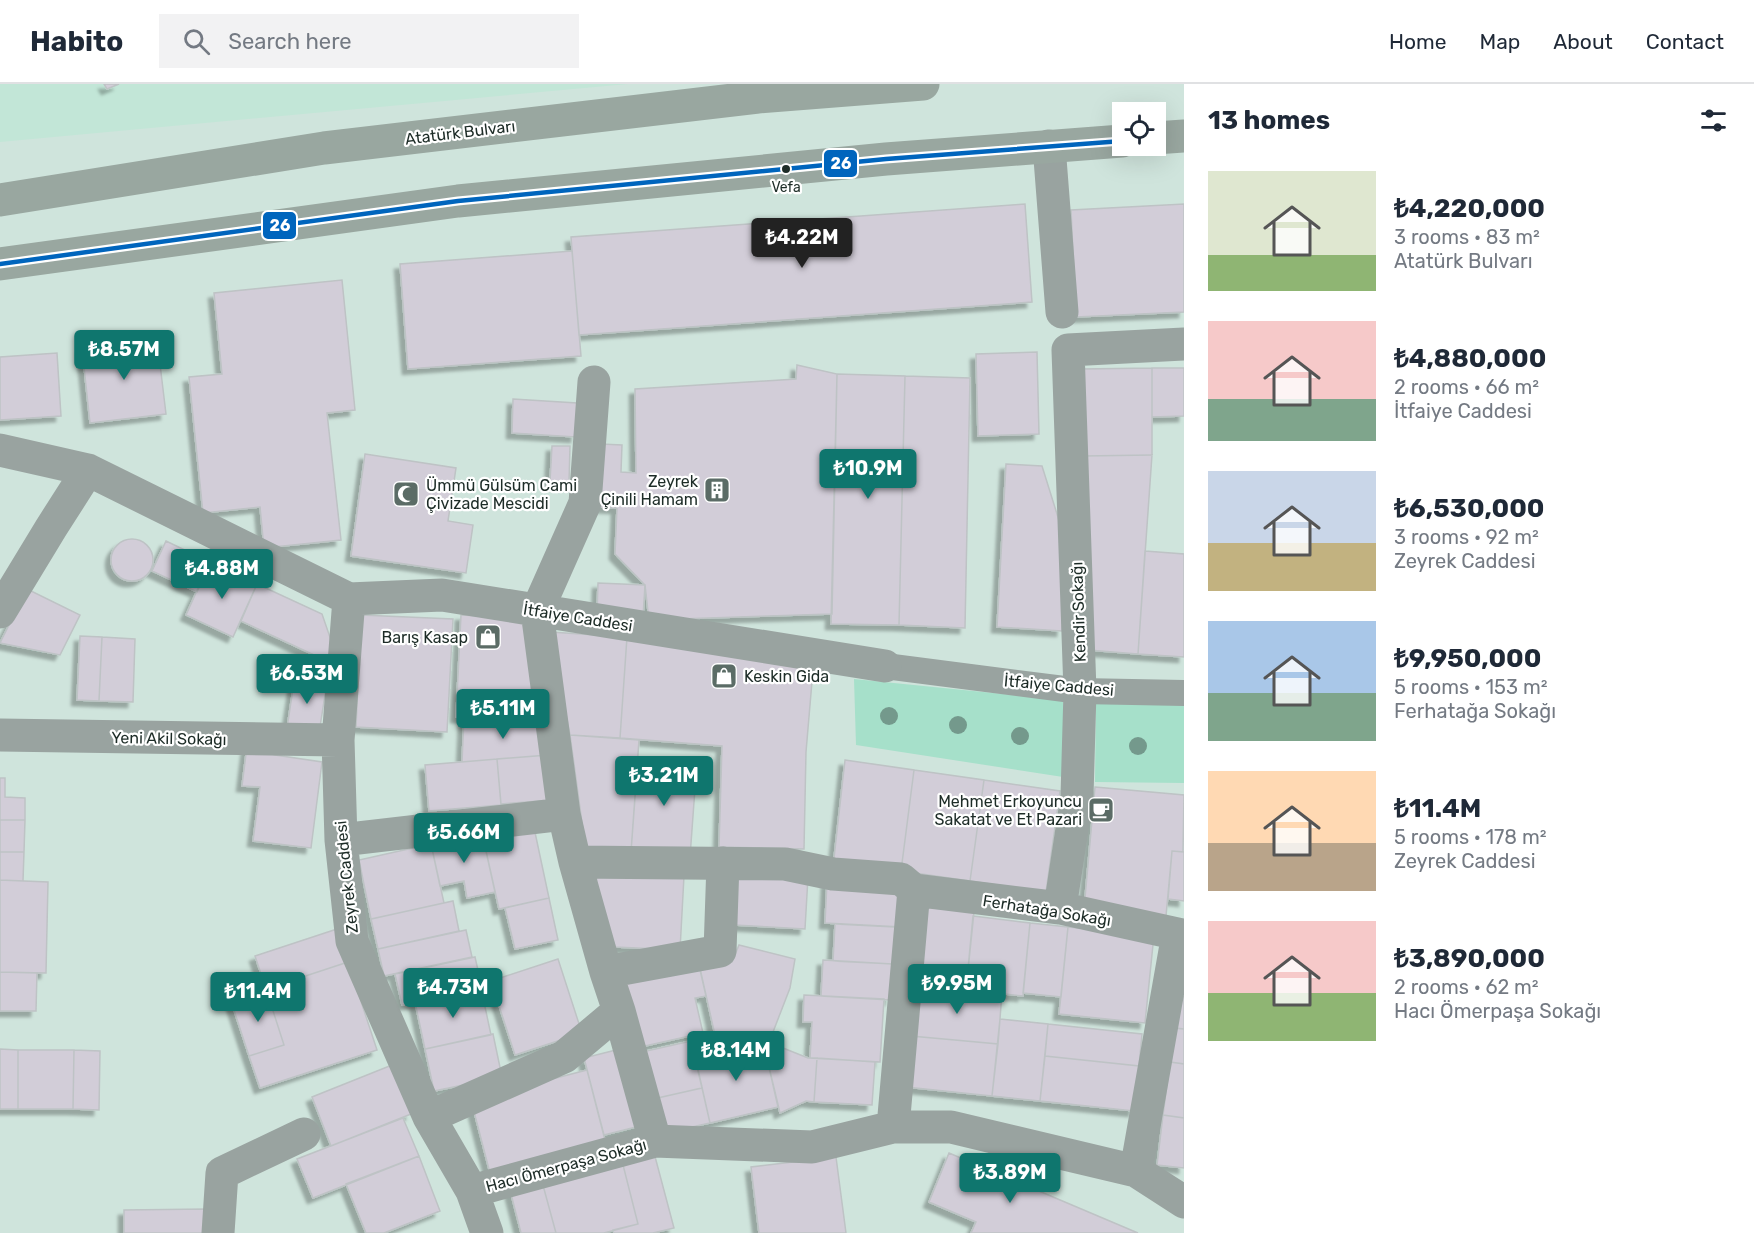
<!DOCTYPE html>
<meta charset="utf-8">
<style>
:root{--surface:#fff;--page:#f2f2f3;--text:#1f2937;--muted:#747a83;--line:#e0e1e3;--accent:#0f766e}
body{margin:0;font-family:Rubik,sans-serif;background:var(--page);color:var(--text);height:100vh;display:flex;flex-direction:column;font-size:22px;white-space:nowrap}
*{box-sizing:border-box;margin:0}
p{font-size:20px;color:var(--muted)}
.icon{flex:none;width:33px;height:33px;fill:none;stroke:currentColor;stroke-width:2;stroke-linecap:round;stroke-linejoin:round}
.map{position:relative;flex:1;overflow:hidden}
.side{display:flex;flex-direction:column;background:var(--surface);width:570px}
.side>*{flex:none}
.tools{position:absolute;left:1112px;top:18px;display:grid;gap:12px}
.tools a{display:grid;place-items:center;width:54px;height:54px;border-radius:0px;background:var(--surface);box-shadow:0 6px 24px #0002;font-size:30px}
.price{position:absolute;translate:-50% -51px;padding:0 14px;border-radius:6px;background:var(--accent);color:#fff;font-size:20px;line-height:39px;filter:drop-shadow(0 2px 3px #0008)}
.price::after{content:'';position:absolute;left:50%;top:36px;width:18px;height:14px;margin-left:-9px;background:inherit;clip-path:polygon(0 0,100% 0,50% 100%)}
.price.active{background:#222;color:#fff}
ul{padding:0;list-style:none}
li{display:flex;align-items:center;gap:18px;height:150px;padding:0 24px}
li span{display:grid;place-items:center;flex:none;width:168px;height:120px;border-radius:0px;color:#555}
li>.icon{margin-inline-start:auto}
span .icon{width:72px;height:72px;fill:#fffc;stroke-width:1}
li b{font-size:26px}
h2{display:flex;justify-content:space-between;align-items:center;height:72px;padding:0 24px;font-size:26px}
header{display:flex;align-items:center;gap:36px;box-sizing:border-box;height:84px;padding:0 30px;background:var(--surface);border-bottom:2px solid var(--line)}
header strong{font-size:28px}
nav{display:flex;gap:33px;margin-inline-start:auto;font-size:21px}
.search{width:420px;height:54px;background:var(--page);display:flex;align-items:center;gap:15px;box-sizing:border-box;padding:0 21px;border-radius:0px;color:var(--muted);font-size:22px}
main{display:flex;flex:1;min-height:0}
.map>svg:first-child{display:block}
.built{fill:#c2e6d7}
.green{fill:#a6e0ca}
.building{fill:#d2cdd8;stroke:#bec3c5;stroke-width:1.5;filter:url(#shadow)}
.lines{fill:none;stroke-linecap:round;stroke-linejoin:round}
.pedestrian{stroke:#99a3a0;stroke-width:26}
.minor{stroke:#99a3a0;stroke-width:33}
.primary{stroke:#99a7a0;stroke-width:33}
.bus-1-casing{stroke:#fff;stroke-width:9}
.bus-1{stroke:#0065bd;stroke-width:4.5}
.tree{fill:#74998c}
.bus-dot{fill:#1d2c27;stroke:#fff;stroke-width:2}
.labels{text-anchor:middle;stroke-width:4.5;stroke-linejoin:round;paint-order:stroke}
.bus-label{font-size:14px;fill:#1d2c27;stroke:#fff}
.street-label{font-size:16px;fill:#1d2c27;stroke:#fff}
.poi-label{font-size:16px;fill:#1d2c27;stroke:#fff;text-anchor:end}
.line-badge{stroke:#fff;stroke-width:2}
.badge-label{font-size:16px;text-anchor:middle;font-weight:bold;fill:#fff}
</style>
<header>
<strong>Habito</strong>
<div class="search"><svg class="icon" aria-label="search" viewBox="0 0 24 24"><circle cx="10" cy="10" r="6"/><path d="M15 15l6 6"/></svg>Search here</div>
<nav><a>Home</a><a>Map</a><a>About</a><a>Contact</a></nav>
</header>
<main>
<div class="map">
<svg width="1184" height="1149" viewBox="0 0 1184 1149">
<defs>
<filter id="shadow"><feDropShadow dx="-5.5" dy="5.5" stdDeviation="1.5" flood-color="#0004"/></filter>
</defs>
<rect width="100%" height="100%" fill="#cfe4dc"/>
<path class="built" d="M 0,0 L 628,0 L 0,58 Z"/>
<path class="green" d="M 854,595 L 1063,616 L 1063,693 L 856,661 Z
M 1096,619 L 1184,621 L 1184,699 L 1095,698 Z"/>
<path class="building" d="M 104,0 L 119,0 L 107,5 Z
M 1025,120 L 1032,218 L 579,251 L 571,153 Z
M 1184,120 L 1184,228 L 1076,233 L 1071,126 Z
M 572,167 L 581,272 L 408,285 L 400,180 Z
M 342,196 L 355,326 L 327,329 L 341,456 L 264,464 L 260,423 L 203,429 L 189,293 L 222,290 L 214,209 Z
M 157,255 L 166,330 L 90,339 L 82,264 Z
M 1037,268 L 1039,350 L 978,352 L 976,270 Z
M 57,269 L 61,332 L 0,336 L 0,273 Z
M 797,281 L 837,290 L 832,530 L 649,536 L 645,501 L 615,470 L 617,424 L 598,423 L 601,360 L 622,361 L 621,388 L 636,389 L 635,305 L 796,295 Z
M 1152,284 L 1184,284 L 1184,332 L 1152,333 Z
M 1152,284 L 1152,371 L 1083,372 L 1082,285 Z
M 837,290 L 905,292 L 899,541 L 831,540 Z
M 905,292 L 970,294 L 965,544 L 899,541 Z
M 513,315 L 577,319 L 576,353 L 512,349 Z
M 552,362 L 570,362 L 569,398 L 550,397 Z
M 365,370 L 456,384 L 448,437 L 473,441 L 466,489 L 351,472 Z
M 1152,371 L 1138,570 L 1088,566 L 1083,372 Z
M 1006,380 L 1042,382 L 1067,462 L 1062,547 L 997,543 Z
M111 476a21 21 0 1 1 42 0a21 21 0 1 1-42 0Z
M 166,457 L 210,478 L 197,508 L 152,487 Z
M 1145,467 L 1184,470 L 1184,573 L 1138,570 Z
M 210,478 L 257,500 L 233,553 L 186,531 Z
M 598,499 L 645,501 L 643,533 L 597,530 Z
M 257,500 L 322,530 L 333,562 L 327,577 L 241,537 Z
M 27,505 L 80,531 L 60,571 L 0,559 Z
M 361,531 L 453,535 L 447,648 L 356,643 Z
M 461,531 L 522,534 L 544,638 L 456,633 Z
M 550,548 L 627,553 L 620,654 L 570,651 Z
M 80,552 L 102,553 L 99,617 L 77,616 Z
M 102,553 L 135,555 L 133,618 L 99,617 Z
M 627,553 L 814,574 L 806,668 L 804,765 L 719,763 L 722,662 L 620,654 Z
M 295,592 L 327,598 L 319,649 L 287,644 Z
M 464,634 L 544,638 L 548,671 L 462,678 Z
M 570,651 L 639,656 L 631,768 L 586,768 Z
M 247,662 L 275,671 L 322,678 L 311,764 L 253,757 L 260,703 L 242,702 Z
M 548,671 L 552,716 L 501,720 L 497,675 Z
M 638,673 L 697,677 L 690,773 L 631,768 Z
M 497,675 L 501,721 L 429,727 L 425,681 Z
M 845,676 L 914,686 L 901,787 L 833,783 Z
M 914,686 L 984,696 L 970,797 L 901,787 Z
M 0,694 L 5,694 L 5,713 L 25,714 L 25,736 L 0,736 Z
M 984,696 L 1060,707 L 1046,808 L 970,797 Z
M 1095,703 L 1184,711 L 1183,768 L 1172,767 L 1166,832 L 1084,825 Z
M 0,736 L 25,736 L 24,768 L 0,768 Z
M 533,739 L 549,814 L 499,825 L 482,749 Z
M 482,749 L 495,808 L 467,814 L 464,797 L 440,802 L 431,760 Z
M 431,760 L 444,819 L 371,835 L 359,776 Z
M 1172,767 L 1184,768 L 1184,817 L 1168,815 Z
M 0,768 L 24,768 L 23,797 L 0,796 Z
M 597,788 L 684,792 L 680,866 L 615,863 L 596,803 Z
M 737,789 L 808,793 L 805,845 L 734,841 Z
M 0,796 L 48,798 L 46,889 L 0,888 Z
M 827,798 L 904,802 L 902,843 L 825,839 Z
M 549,814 L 558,856 L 515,865 L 505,824 Z
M 453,817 L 459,847 L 378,865 L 371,835 Z
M 924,823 L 974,828 L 966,906 L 916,901 Z
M 973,832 L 1030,839 L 1023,912 L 966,906 Z
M 1030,839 L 1068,843 L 1061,913 L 1023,909 Z
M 835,840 L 895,843 L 893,880 L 833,877 Z
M 1068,843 L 1154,851 L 1145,939 L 1059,930 Z
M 337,845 L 348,878 L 266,905 L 255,872 Z
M 466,846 L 472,873 L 384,892 L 378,865 Z
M 739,861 L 795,875 L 790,904 L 773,948 L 717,960 L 699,880 L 732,878 Z
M 475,873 L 482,904 L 402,921 L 395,890 Z
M 558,875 L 582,949 L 515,971 L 491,897 Z
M 823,876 L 892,880 L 890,916 L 821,912 Z
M 698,877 L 706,912 L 695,914 L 703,949 L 636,964 L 620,895 Z
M 348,878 L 377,966 L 260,1004 L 249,972 L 284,961 L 266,905 Z
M 0,888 L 37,889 L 36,927 L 0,927 Z
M 916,901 L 1002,909 L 998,960 L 911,952 Z
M 481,904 L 491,951 L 425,965 L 415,918 Z
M 266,905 L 284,961 L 249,972 L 231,917 Z
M 804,911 L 884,915 L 880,978 L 810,974 L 812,938 L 803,938 Z
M 1177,912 L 1184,913 L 1184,945 L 1174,944 Z
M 1000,935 L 1048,940 L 1040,1017 L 992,1012 Z
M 1048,940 L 1142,950 L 1139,982 L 1045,972 Z
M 1174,944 L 1184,945 L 1184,980 L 1170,978 Z
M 493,950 L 502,993 L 434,1007 L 425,965 Z
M 911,952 L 998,960 L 992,1012 L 906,1003 Z
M 691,957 L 702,1004 L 653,1015 L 642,968 Z
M 763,957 L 778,1023 L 710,1039 L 695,972 Z
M 773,960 L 808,974 L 817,974 L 814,1018 L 806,1017 L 780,1029 L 764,962 Z
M 624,964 L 644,1041 L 604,1051 L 584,974 Z
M 0,965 L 18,966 L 18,1025 L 0,1025 Z
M 18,966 L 74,966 L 73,1025 L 18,1025 Z
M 74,966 L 100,967 L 99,1026 L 73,1025 Z
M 1045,972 L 1139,982 L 1134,1027 L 1040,1017 Z
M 817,974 L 875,978 L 872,1021 L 814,1018 Z
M 1170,978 L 1184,980 L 1184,1034 L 1163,1031 Z
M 392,981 L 411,1030 L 331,1062 L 312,1013 Z
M 587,986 L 607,1064 L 491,1093 L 471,1016 Z
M 702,1004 L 710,1039 L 660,1050 L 653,1015 Z
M 1163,1031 L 1184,1034 L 1184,1084 L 1157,1081 Z
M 403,1034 L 419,1072 L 313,1114 L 297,1075 Z
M 653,1065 L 674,1144 L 653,1149 L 614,1149 L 613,1146 L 638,1140 L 621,1073 Z
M 949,1069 L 1138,1149 L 971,1149 L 976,1138 L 929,1118 Z
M 419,1072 L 440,1127 L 384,1149 L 366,1149 L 346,1100 Z
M 621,1073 L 638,1140 L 604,1149 L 556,1149 L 541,1094 Z
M 836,1073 L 846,1149 L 759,1149 L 751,1083 Z
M 541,1094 L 556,1149 L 521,1149 L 509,1102 Z
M 206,1125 L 206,1149 L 124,1149 L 124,1126 Z"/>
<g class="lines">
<path class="pedestrian" d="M 885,582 L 1080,607 L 1184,609"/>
<path class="minor" d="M 1049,62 L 1062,228
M 594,298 L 585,419 L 537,527 L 564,730 L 575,778 L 606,888 L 619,927 L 655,1057
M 0,366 L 88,386 L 349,515 L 442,511 L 885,582
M 349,515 L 338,656 L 341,756 L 352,857 L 429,1033 L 472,1107 L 487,1149
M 0,528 L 51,444 L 88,386
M 0,651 L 338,656
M 341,756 L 564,730
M 575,778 L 785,780 L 833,790 L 901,795 L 914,806
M 1060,824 L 1077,712 L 1080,607 L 1068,266 L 1184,260
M 606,888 L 720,867 L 723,779
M 429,1033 L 564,973 L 619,927
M 893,1043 L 914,806 L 1060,824 L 1178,850 L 1136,1087
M 472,1107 L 655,1057 L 812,1063 L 893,1043 L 951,1043 L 1136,1087 L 1184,1118
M 218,1149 L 222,1089 L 304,1050"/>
<path class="primary" d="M 1155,54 L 1184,52
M 0,116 L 324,64 L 758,13 L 923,0
M 0,180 L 458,117 L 886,75 L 1122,57"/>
<defs>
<path id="bus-1" d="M 0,180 L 458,117 L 886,75 L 1122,57"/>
</defs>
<use href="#bus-1" class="bus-1-casing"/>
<use href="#bus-1" class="bus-1"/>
</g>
<g class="tree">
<circle cx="889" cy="632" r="9"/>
<circle cx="958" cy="641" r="9"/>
<circle cx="1020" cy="652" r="9"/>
<circle cx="1138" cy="662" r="9"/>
</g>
<defs>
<symbol id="building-square" viewBox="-11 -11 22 22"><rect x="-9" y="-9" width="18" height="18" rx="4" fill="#5b6c66" stroke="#fff"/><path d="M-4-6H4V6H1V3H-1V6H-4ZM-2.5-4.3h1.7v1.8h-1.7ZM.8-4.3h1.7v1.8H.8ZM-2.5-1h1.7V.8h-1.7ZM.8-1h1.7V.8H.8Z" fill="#fff"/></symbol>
<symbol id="mosque-square" viewBox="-11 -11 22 22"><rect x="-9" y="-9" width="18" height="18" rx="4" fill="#5b6c66" stroke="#fff"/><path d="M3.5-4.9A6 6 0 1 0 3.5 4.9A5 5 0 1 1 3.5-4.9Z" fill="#fff"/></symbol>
<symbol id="shop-square" viewBox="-11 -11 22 22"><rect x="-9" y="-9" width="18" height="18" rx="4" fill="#5b6c66" stroke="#fff"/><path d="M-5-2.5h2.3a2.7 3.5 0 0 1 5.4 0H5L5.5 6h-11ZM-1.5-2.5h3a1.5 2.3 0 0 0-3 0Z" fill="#fff"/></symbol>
<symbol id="cafe-square" viewBox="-11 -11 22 22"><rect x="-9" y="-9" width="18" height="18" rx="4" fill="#5b6c66" stroke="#fff"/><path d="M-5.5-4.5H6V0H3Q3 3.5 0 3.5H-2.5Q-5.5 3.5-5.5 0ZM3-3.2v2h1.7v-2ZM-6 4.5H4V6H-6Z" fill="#fff"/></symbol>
</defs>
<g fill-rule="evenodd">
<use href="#building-square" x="702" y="391" width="30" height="30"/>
<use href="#mosque-square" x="391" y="395" width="30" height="30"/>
<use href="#shop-square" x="473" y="538" width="30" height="30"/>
<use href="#shop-square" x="709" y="577" width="30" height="30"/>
<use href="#cafe-square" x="1086" y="711" width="30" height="30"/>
</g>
<circle class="bus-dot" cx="786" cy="85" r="5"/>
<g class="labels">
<g class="bus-label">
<text x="786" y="108">Vefa</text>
</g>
<g class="street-label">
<text transform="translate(460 48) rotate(-7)" y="6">Atatürk Bulvarı</text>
<text transform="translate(1078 528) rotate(-92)" y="6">Kendir Sokağı</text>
<text transform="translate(578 533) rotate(9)" y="6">İtfaiye Caddesi</text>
<text transform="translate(1059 601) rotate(5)" y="6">İtfaiye Caddesi</text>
<text transform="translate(169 654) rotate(1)" y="6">Yeni Akil Sokağı</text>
<text transform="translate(346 793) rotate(-96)" y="6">Zeyrek Caddesi</text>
<text transform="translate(1047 826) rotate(9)" y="6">Ferhatağa Sokağı</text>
<text transform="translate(566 1081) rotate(-15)" y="6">Hacı Ömerpaşa Sokağı</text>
</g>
<g class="poi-label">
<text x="698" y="403">Zeyrek<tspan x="698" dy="18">Çinili Hamam</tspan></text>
<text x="426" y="407" text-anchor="start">Ümmü Gülsüm Cami<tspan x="426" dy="18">Çivizade Mescidi</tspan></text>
<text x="468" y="559">Barış Kasap</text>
<text x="744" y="598" text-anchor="start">Keskin Gida</text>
<text x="1082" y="723">Mehmet Erkoyuncu<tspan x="1082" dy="18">Sakatat ve Et Pazari</tspan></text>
</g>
</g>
<g class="line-badge">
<rect x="823" y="65" width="35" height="29" rx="6" fill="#0065bd"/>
<rect x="262" y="127" width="35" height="29" rx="6" fill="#0065bd"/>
</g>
<g class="badge-label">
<text x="841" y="85">26</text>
<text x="280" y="147">26</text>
</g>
</svg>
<div class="tools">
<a><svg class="icon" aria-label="locate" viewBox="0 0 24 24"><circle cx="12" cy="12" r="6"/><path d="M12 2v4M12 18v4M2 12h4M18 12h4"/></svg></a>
</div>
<b class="price active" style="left:802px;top:185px">₺4.22M</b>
<b class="price" style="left:124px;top:297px">₺8.57M</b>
<b class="price" style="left:868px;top:416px">₺10.9M</b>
<b class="price" style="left:222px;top:516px">₺4.88M</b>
<b class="price" style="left:307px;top:621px">₺6.53M</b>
<b class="price" style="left:503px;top:656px">₺5.11M</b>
<b class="price" style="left:664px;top:723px">₺3.21M</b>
<b class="price" style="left:464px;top:780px">₺5.66M</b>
<b class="price" style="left:957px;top:931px">₺9.95M</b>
<b class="price" style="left:453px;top:935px">₺4.73M</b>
<b class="price" style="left:258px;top:939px">₺11.4M</b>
<b class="price" style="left:736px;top:998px">₺8.14M</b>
<b class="price" style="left:1010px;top:1120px">₺3.89M</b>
</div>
<section class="side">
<h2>13 homes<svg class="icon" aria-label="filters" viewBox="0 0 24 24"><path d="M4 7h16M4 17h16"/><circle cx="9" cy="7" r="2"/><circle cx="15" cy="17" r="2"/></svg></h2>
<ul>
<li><span style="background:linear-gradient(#dfe7d0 70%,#8fb573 0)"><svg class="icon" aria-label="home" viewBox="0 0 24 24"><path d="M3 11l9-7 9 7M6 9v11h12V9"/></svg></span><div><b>₺4,220,000</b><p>3 rooms · 83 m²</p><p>Atatürk Bulvarı</p></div></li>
<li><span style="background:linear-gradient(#f6c9c9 65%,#7fa58c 0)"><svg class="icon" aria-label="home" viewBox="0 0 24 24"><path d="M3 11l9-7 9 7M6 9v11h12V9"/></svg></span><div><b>₺4,880,000</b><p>2 rooms · 66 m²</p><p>İtfaiye Caddesi</p></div></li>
<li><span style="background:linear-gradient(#c9d6e8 60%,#c2b280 0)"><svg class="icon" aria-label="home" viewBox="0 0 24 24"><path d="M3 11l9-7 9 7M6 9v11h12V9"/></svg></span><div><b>₺6,530,000</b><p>3 rooms · 92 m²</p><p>Zeyrek Caddesi</p></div></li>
<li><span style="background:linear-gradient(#a9c7e8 60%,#7fa58c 0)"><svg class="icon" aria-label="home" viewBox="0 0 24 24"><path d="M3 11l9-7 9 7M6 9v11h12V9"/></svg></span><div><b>₺9,950,000</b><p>5 rooms · 153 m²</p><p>Ferhatağa Sokağı</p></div></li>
<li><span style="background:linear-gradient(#ffd9b3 60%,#b9a48a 0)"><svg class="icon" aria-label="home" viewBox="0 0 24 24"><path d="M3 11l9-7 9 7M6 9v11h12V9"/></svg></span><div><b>₺11.4M</b><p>5 rooms · 178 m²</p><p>Zeyrek Caddesi</p></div></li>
<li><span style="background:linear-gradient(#f6c9c9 60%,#8fb573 0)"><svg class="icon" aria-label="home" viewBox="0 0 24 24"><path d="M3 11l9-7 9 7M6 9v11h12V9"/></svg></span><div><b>₺3,890,000</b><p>2 rooms · 62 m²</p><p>Hacı Ömerpaşa Sokağı</p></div></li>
</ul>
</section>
</main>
